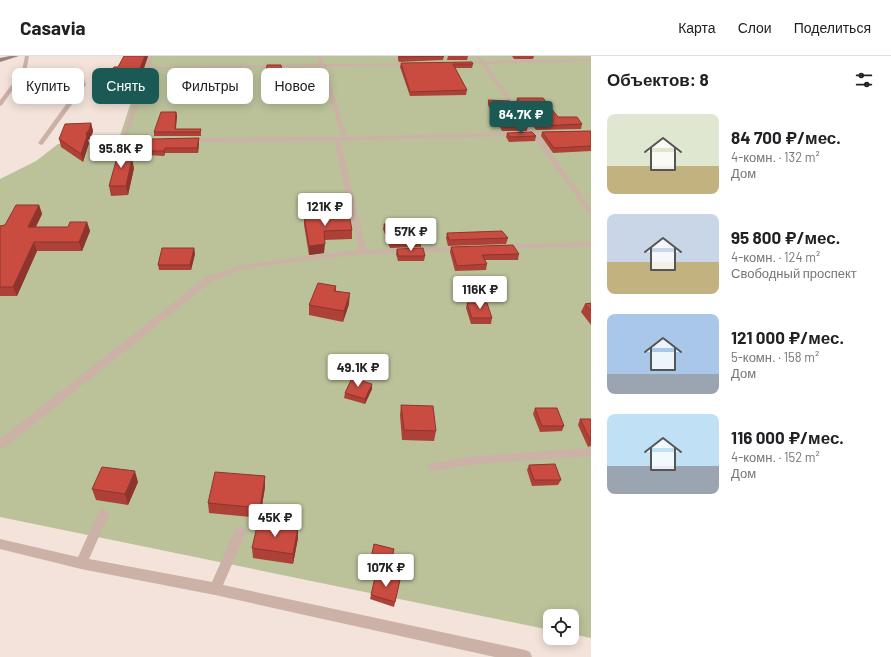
<!DOCTYPE html>
<html lang="ru">
<meta charset="utf-8">
<style>
:root{--surface:#fff;--page:#f6f6f6;--text:#202124;--muted:#757577;--line:#e0e0e0;--accent:#1b5a54}
body{margin:0;font-family:Barlow,sans-serif;background:var(--page);color:var(--text);height:100vh;display:flex;flex-direction:column;font-size:15px;white-space:nowrap}
*{box-sizing:border-box;margin:0}
p{font-size:13px;color:var(--muted)}
.icon{flex:none;width:22px;height:22px;fill:none;stroke:currentColor;stroke-width:2;stroke-linecap:round;stroke-linejoin:round}
.map{position:relative;flex:1;overflow:hidden}
.panel{display:flex;flex-direction:column;background:var(--surface);width:300px}
.panel>*{flex:none}
.guide{position:absolute;left:12px;top:12px;width:380px;height:36px;display:flex;gap:8px}
.tools{position:absolute;left:543px;top:553px;display:grid;gap:8px}
.tools a{display:grid;place-items:center;width:36px;height:36px;border-radius:8px;background:var(--surface);box-shadow:0 2px 10px #0003;font-size:20px}
.price{position:absolute;translate:-50% -34px;padding:0 9px;border-radius:4px;background:#fff;color:#222;font-size:13px;line-height:26px;filter:drop-shadow(0 1px 2px #0008)}
.price::after{content:'';position:absolute;left:50%;top:24px;width:12px;height:9px;margin-left:-6px;background:inherit;clip-path:polygon(0 0,100% 0,50% 100%)}
.price.current{background:var(--accent);color:#fff}
ul{padding:0;list-style:none}
li{display:flex;align-items:center;gap:12px;height:100px;padding:0 16px}
li span{display:grid;place-items:center;flex:none;width:112px;height:80px;border-radius:8px;color:#555}
li>.icon{margin-inline-start:auto}
span .icon{width:48px;height:48px;fill:#fffc;stroke-width:1}
li b{font-size:17px}
h2{display:flex;justify-content:space-between;align-items:center;height:48px;padding:0 16px;font-size:17px}
.tag{padding:0 14px;border-radius:8px;background:var(--surface);box-shadow:0 2px 10px #0003;font-size:14px;line-height:36px}
.tag.current{background:var(--accent);color:#fff}
header{display:flex;align-items:center;gap:24px;box-sizing:border-box;height:56px;padding:0 20px;background:var(--surface);border-bottom:1px solid var(--line)}
header strong{font-size:19px}
nav{display:flex;gap:22px;margin-inline-start:auto;font-size:14px}
main{display:flex;flex:1;min-height:0}
.map>svg:first-child{display:block}
.green{fill:#bbc29a}
.lines{fill:none;stroke-linecap:round;stroke-linejoin:round}
.lane{fill:#cbb1a6;fill-rule:evenodd}
.secondary{fill:#9f7f77;fill-rule:evenodd}
.wall{fill:#ae4137}
.shaded-wall{fill:#8d352d}
.building{fill:#ca4c40;stroke:#8d352d}
</style>
<header>
<strong>Casavia</strong>
<nav><a>Карта</a><a>Слои</a><a>Поделиться</a></nav>
</header>
<main>
<div class="map">
<svg width="591" height="601" viewBox="0 0 591 601">
<rect width="100%" height="100%" fill="#f3e3da"/>
<path class="green" d="M 146,0 L 591,0 L 591,582 L 572,578 L 572,560 L 550,560 L 550,574 L 0,461 L 0,123 L 36,105 L 58,88 L 118,86 Z"/>
<g class="lines">
<path class="lane" d="M 25,0 L 29,0 L 26,16 L 76,18 L 84,23 L 86,29 L 43,88 L 41,89 L 38,87 L 80,29 L 80,24 L 75,20 L 24,18 L 2,49 L 0,50 L 0,44 L 22,15 Z
M 149,0 L 153,0 L 150,11 L 319,8 L 317,0 L 321,0 L 324,8 L 415,7 L 415,8 L 413,9 L 325,11 L 347,81 L 530,76 L 481,8 L 460,8 L 460,6 L 479,5 L 477,2 L 479,1 L 484,5 L 591,3 L 591,5 L 486,8 L 535,76 L 556,76 L 557,77 L 554,79 L 538,79 L 591,152 L 591,159 L 589,158 L 532,79 L 340,85 L 366,194 L 462,191 L 465,191 L 465,195 L 363,198 L 275,208 L 241,214 L 212,225 L 4,392 L 0,393 L 0,383 L 206,221 L 239,210 L 275,204 L 359,194 L 334,85 L 189,86 L 186,84 L 189,82 L 342,81 L 320,11 L 149,13 L 127,82 L 162,82 L 164,83 L 164,85 L 90,86 L 89,85 L 92,83 L 122,82 Z
M 591,186 L 591,190 L 502,193 L 498,191 L 502,189 Z
M 591,392 L 591,400 L 476,408 L 433,415 L 429,414 L 428,411 L 429,408 L 433,407 L 476,400 Z
M 103,453 L 107,455 L 109,458 L 89,503 L 212,526 L 236,472 L 240,471 L 244,472 L 246,476 L 223,529 L 525,594 L 530,596 L 532,601 L 495,601 L 215,539 L 81,513 L 0,493 L 0,483 L 78,501 L 99,455 Z"/>
<path class="secondary" d="M 10,0 L 19,0 L 0,6 L 0,2 Z"/>
</g>
<path class="wall" d="M 148,0 L 140,24 L 138,24 L 128,43 L 99,42 L 98,35 L 118,11 Z
M 398,0 L 444,0 L 443,4 L 399,6 L 398,4 Z
M 448,0 L 468,0 L 467,4 L 447,4 Z
M 512,0 L 534,0 L 533,3 L 514,3 Z
M 401,7 L 473,8 L 472,12 L 455,12 L 467,34 L 466,39 L 410,40 L 400,11 Z
M 265,32 L 284,32 L 284,36 L 265,36 Z
M 517,42 L 558,61 L 582,68 L 581,73 L 536,74 L 516,47 Z
M 488,44 L 528,70 L 527,75 L 502,75 L 488,49 Z
M 176,56 L 177,60 L 176,73 L 201,73 L 201,80 L 154,80 L 154,76 Z
M 91,67 L 93,75 L 91,82 L 88,84 L 89,87 L 83,106 L 61,91 L 59,83 Z
M 591,75 L 591,95 L 553,97 L 541,80 L 542,76 Z
M 507,77 L 536,80 L 535,85 L 509,86 L 506,81 Z
M 199,82 L 199,87 L 198,97 L 165,97 L 164,100 L 147,99 L 146,95 Z
M 134,112 L 128,139 L 111,140 L 109,130 Z
M 39,149 L 42,158 L 36,171 L 68,171 L 87,166 L 90,175 L 82,195 L 37,195 L 17,240 L 0,240 L 0,170 L 5,169 Z
M 304,160 L 352,174 L 352,183 L 324,184 L 324,197 L 309,199 L 304,169 Z
M 384,168 L 421,185 L 421,191 L 390,192 L 383,173 Z
M 447,177 L 508,182 L 506,188 L 448,190 L 446,182 Z
M 451,191 L 519,198 L 518,204 L 485,204 L 487,208 L 486,214 L 455,215 L 450,196 Z
M 194,192 L 195,198 L 191,214 L 159,214 L 158,209 Z
M 397,193 L 425,200 L 424,205 L 398,205 L 396,198 Z
M 336,230 L 336,235 L 349,248 L 343,266 L 309,259 L 309,249 Z
M 467,247 L 492,262 L 491,268 L 471,268 L 466,252 Z
M 591,247 L 591,269 L 581,256 L 585,248 Z
M 372,333 L 365,348 L 344,342 L 345,337 Z
M 401,349 L 436,375 L 434,385 L 402,384 L 400,359 Z
M 535,352 L 564,370 L 562,375 L 540,376 L 533,358 Z
M 580,363 L 591,363 L 591,390 L 588,391 L 578,369 Z
M 529,409 L 561,424 L 558,429 L 532,430 L 527,414 Z
M 138,426 L 128,449 L 96,444 L 92,433 Z
M 265,431 L 260,462 L 209,457 L 208,447 Z
M 298,482 L 293,508 L 253,502 L 252,492 Z
M 374,488 L 394,493 L 389,517 L 369,512 Z
M 400,524 L 394,551 L 370,543 L 371,539 Z"/>
<path class="shaded-wall" d="M 145,0 L 148,0 L 140,24 L 138,17 Z
M 137,17 L 138,24 L 128,43 L 127,35 Z
M 176,56 L 177,60 L 175,76 L 175,73 Z
M 91,67 L 93,75 L 91,82 L 88,84 L 89,87 L 83,106 L 81,98 L 86,77 Z
M 199,82 L 199,87 L 198,97 L 197,92 Z
M 165,92 L 165,97 L 164,100 L 164,95 Z
M 132,102 L 134,112 L 128,139 L 126,130 Z
M 39,149 L 42,158 L 31,180 L 28,171 Z
M 87,166 L 90,175 L 82,195 L 79,186 Z
M 34,186 L 37,195 L 17,240 L 13,231 Z
M 325,188 L 324,197 L 309,199 L 309,190 Z
M 194,192 L 195,198 L 191,214 L 190,209 Z
M 350,237 L 349,248 L 343,266 L 344,255 Z
M 372,328 L 372,333 L 365,348 L 365,343 Z
M 135,415 L 138,426 L 128,449 L 125,438 Z
M 265,420 L 265,431 L 260,462 L 260,452 Z
M 298,471 L 298,482 L 293,508 L 293,498 Z"/>
<path class="building" d="M 124,0 L 145,0 L 138,17 L 137,17 L 127,35 L 98,35 L 114,11 L 118,11 Z
M 399,0 L 444,0 L 399,1 Z
M 472,6 L 473,8 L 453,8 L 467,34 L 410,36 L 401,7 Z
M 267,9 L 281,9 L 284,32 L 265,32 Z
M 517,42 L 543,42 L 558,61 L 577,61 L 582,68 L 537,70 Z
M 488,44 L 510,45 L 528,70 L 503,71 Z
M 161,56 L 176,56 L 175,73 L 201,73 L 200,76 L 154,76 Z
M 91,67 L 89,74 L 86,77 L 87,80 L 81,98 L 59,83 L 65,68 Z
M 591,75 L 591,90 L 554,92 L 542,76 Z
M 532,76 L 536,80 L 510,81 L 507,77 Z
M 199,82 L 197,92 L 165,92 L 164,95 L 146,95 L 151,83 Z
M 120,91 L 132,102 L 126,130 L 109,130 Z
M 16,149 L 39,149 L 28,171 L 68,171 L 70,166 L 87,166 L 79,186 L 34,186 L 13,231 L 0,231 L 0,170 L 5,169 Z
M 349,158 L 352,174 L 324,175 L 325,188 L 309,190 L 304,160 Z
M 417,167 L 421,185 L 391,186 L 384,168 Z
M 502,175 L 508,182 L 449,184 L 447,177 Z
M 513,189 L 519,198 L 482,199 L 487,208 L 457,210 L 451,191 Z
M 162,192 L 194,192 L 190,209 L 158,209 Z
M 423,192 L 425,200 L 398,200 L 397,193 Z
M 318,227 L 336,230 L 334,235 L 350,237 L 344,255 L 309,249 Z
M 467,247 L 487,247 L 492,262 L 472,262 Z
M 591,247 L 591,255 L 585,248 Z
M 352,322 L 372,328 L 365,343 L 345,337 Z
M 401,349 L 433,350 L 436,375 L 404,374 Z
M 535,352 L 557,352 L 564,370 L 542,370 Z
M 580,363 L 591,363 L 591,385 Z
M 555,408 L 561,424 L 534,424 L 529,409 Z
M 102,411 L 135,415 L 125,438 L 92,433 Z
M 215,416 L 265,420 L 260,452 L 208,447 Z
M 258,466 L 298,471 L 293,498 L 252,492 Z
M 374,488 L 394,493 L 390,512 L 370,507 Z
M 376,517 L 400,524 L 395,546 L 371,539 Z"/>
</svg>
<div class="tools">
<a><svg class="icon" aria-label="locate" viewBox="0 0 24 24"><circle cx="12" cy="12" r="6"/><path d="M12 2v4M12 18v4M2 12h4M18 12h4"/></svg></a>
</div>
<b class="price current" style="left:521px;top:79px">84.7K ₽</b>
<b class="price" style="left:121px;top:113px">95.8K ₽</b>
<b class="price" style="left:325px;top:171px">121K ₽</b>
<b class="price" style="left:411px;top:196px">57K ₽</b>
<b class="price" style="left:480px;top:254px">116K ₽</b>
<b class="price" style="left:358px;top:332px">49.1K ₽</b>
<b class="price" style="left:275px;top:482px">45K ₽</b>
<b class="price" style="left:386px;top:532px">107K ₽</b>
<div class="guide">
<a class="tag">Купить</a>
<a class="tag current">Снять</a>
<a class="tag">Фильтры</a>
<a class="tag">Новое</a>
</div>
</div>
<section class="panel">
<h2>Объектов: 8<svg class="icon" aria-label="filters" viewBox="0 0 24 24"><path d="M4 7h16M4 17h16"/><circle cx="9" cy="7" r="2"/><circle cx="15" cy="17" r="2"/></svg></h2>
<ul>
<li><span style="background:linear-gradient(#dfe7d0 65%,#c2b280 0)"><svg class="icon" aria-label="home" viewBox="0 0 24 24"><path d="M3 11l9-7 9 7M6 9v11h12V9"/></svg></span><div><b>84 700 ₽/мес.</b><p>4-комн. · 132 m²</p><p>Дом</p></div></li>
<li><span style="background:linear-gradient(#c9d6e8 60%,#c2b280 0)"><svg class="icon" aria-label="home" viewBox="0 0 24 24"><path d="M3 11l9-7 9 7M6 9v11h12V9"/></svg></span><div><b>95 800 ₽/мес.</b><p>4-комн. · 124 m²</p><p>Свободный проспект</p></div></li>
<li><span style="background:linear-gradient(#a9c7e8 75%,#9aa5b1 0)"><svg class="icon" aria-label="home" viewBox="0 0 24 24"><path d="M3 11l9-7 9 7M6 9v11h12V9"/></svg></span><div><b>121 000 ₽/мес.</b><p>5-комн. · 158 m²</p><p>Дом</p></div></li>
<li><span style="background:linear-gradient(#bfe0f5 65%,#9aa5b1 0)"><svg class="icon" aria-label="home" viewBox="0 0 24 24"><path d="M3 11l9-7 9 7M6 9v11h12V9"/></svg></span><div><b>116 000 ₽/мес.</b><p>4-комн. · 152 m²</p><p>Дом</p></div></li>
</ul>
</section>
</main>
